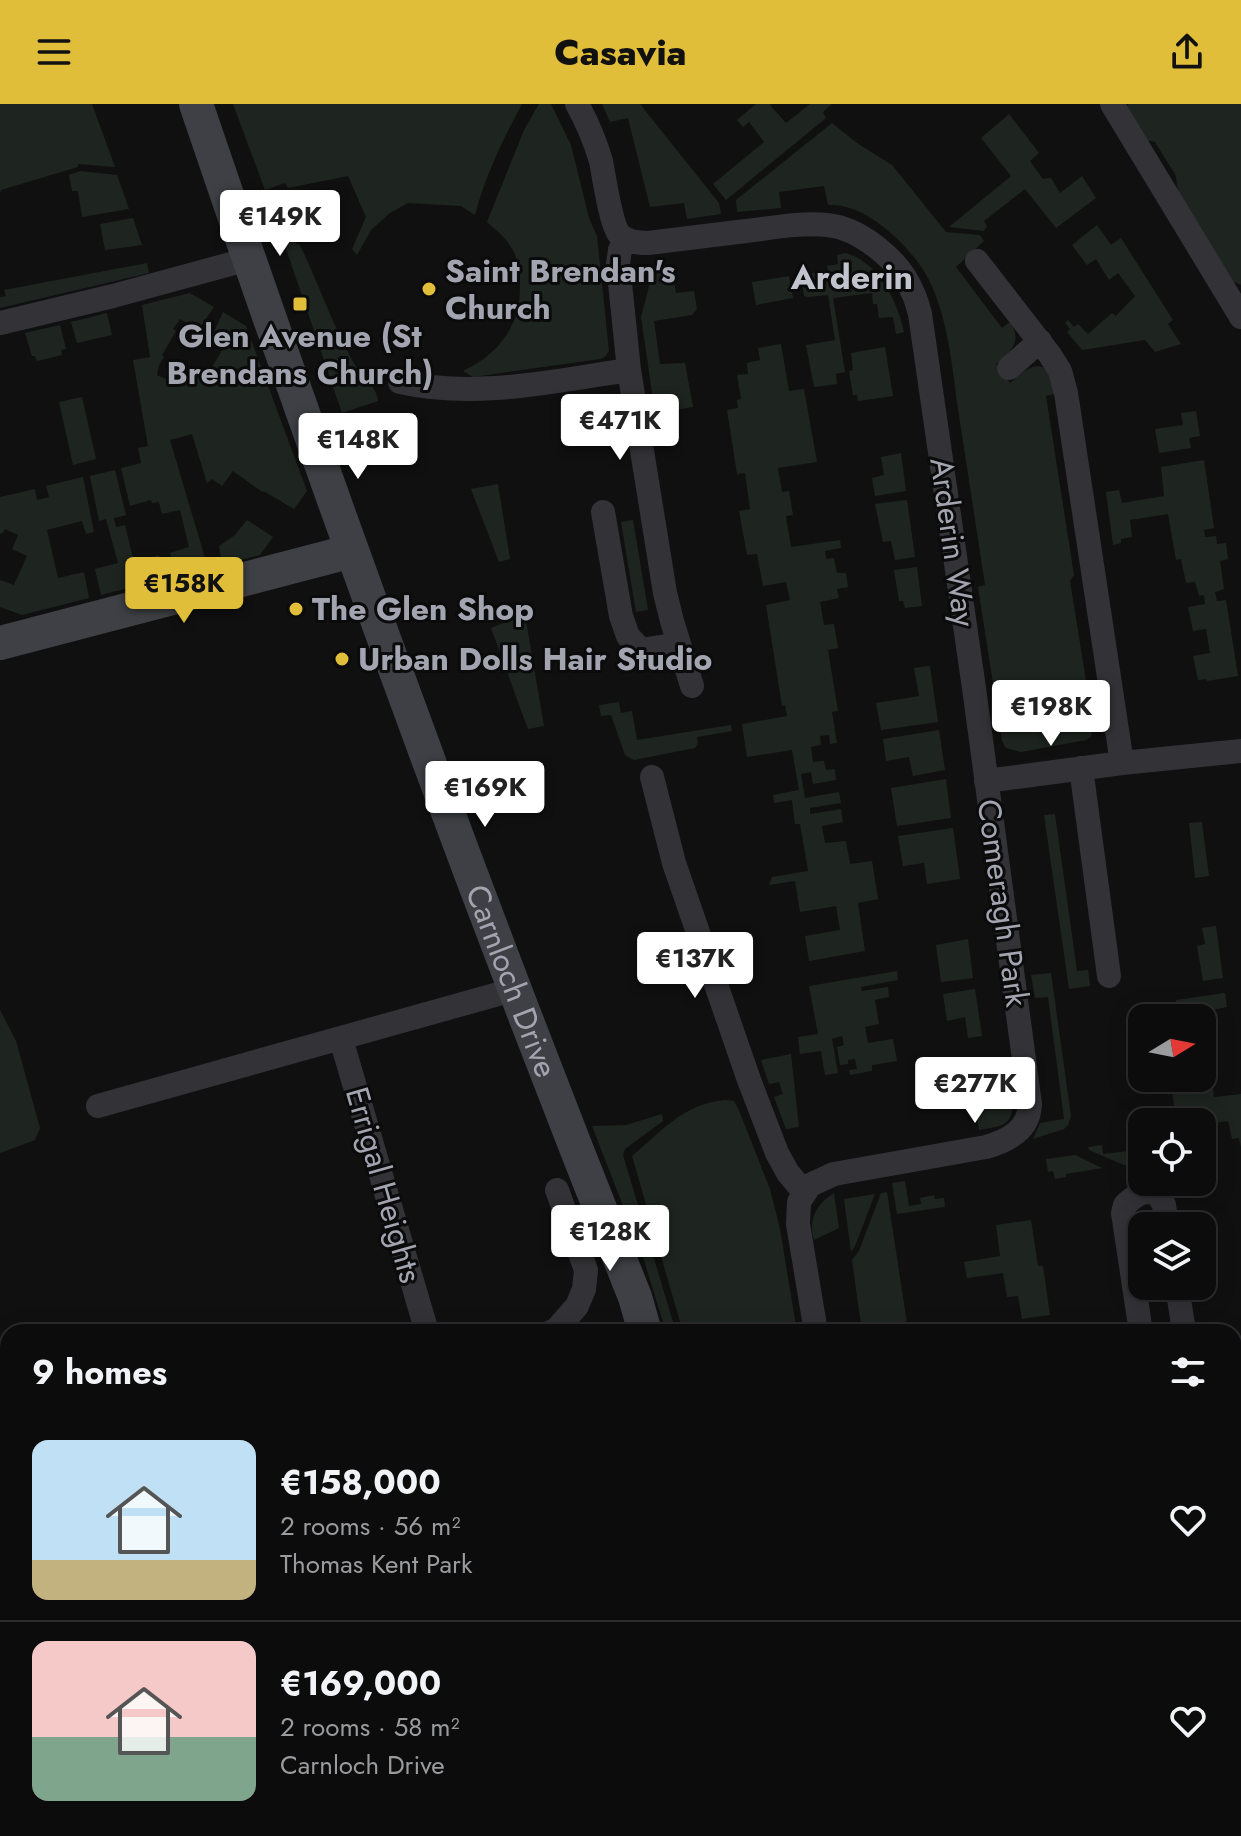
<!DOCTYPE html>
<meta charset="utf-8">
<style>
:root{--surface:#0c0c0d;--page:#1a1a1b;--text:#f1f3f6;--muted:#9a9b9d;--line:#2c2c2e;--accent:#e0be39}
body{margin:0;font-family:Jost,sans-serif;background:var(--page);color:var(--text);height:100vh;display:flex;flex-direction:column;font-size:30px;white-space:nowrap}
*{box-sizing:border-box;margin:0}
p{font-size:26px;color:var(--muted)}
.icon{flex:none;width:44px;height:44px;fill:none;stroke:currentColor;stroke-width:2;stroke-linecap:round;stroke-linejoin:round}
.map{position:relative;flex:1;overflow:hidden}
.side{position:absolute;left:0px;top:1220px;width:1242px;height:512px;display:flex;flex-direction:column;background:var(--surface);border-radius:24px 24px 0 0;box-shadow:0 4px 20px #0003,0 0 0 2px var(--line)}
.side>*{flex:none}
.needle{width:52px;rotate:80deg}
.controls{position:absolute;left:1128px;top:900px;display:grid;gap:16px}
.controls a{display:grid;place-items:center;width:88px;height:88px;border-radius:16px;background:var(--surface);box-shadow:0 4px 20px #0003,0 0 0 2px var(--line);font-size:40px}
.price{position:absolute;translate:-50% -68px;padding:0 18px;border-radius:8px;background:#fff;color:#222;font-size:26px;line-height:52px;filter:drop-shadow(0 2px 4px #0008)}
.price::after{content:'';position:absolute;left:50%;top:48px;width:24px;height:18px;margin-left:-12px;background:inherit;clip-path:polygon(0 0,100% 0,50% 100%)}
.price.selected{background:var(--accent);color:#111}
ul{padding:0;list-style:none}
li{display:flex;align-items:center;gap:24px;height:200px;padding:0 32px}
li+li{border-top:2px solid var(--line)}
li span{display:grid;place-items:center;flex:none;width:224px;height:160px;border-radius:16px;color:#555}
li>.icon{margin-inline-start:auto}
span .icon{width:96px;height:96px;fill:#fffc;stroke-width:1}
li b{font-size:34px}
h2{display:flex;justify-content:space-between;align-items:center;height:96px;padding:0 32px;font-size:34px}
header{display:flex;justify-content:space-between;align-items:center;height:104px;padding:0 32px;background:var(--accent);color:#111;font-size:36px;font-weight:800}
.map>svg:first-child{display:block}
.green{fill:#1e2520}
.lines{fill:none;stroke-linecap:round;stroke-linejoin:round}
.street{stroke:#333337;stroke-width:24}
.secondary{stroke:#3f4045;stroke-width:34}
.poi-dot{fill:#e0be39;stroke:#0b0b0c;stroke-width:3}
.labels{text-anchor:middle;stroke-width:6;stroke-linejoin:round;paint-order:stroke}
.poi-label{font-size:32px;font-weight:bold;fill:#a2a4b0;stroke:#0b0b0c;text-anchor:start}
.street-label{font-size:32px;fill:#a2a4b0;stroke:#0b0b0c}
.neighbourhood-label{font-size:34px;font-weight:bold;fill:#c2c4cd;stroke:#0b0b0c}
</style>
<header><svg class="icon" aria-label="menu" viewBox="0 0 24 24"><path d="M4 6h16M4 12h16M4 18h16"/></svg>Casavia<svg class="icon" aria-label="share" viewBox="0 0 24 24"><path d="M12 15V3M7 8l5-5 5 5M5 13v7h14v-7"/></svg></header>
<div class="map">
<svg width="1241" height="1732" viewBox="0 0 1241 1732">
<rect width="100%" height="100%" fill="#101011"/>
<path class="green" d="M 0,0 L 92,0 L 115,63 L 78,60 L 78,63 L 1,86 L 0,89 Z
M 233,0 L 522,0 C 503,35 485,73 475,111 L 461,102 L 408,99 L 390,109 L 371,126 L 357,151 L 352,145 L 366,113 L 348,72 L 288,84 L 285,79 L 265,86 Z
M 539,0 L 551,0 L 571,41 L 589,114 L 597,132 L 609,247 L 605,253 L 600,255 L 473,273 L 463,267 C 502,249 525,215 519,171 C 518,163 517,153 513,146 C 507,135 496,126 487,118 L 524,26 Z
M 602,0 L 640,0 L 719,99 L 721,110 L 687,115 L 684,99 L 650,103 L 628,14 L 610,18 Z
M 756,0 L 771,0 L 770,1 L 786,19 L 810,0 L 832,0 L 823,8 L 826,14 L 726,96 L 713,80 L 764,38 L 749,18 L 743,23 L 737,16 Z
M 1128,0 L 1241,0 L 1241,181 L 1232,177 L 1178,90 L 1176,72 L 1155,38 L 1142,35 L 1126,6 Z
M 1009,10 L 1039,49 L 1030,57 L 1043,75 L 1051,74 L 1060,89 L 1082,72 L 1096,94 L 1056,124 L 1025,85 L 984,117 L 987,122 L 984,127 L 949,123 L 1011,72 L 981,34 Z
M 832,19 L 857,39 L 892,61 L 946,128 L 980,131 L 984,137 L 956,163 L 1002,224 L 1010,218 C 1023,238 1011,247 996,260 L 1010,279 C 1020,270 1039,252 1049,270 C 1052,276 1053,284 1055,290 L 1046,292 L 1074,471 L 1070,477 L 1093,620 L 1091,633 L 1086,636 L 1021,648 L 1006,644 L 1002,637 L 978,483 L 985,481 C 976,422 967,363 958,305 C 952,262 948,213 928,174 C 914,147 876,110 846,103 C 841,101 834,101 828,101 L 824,82 L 779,88 L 781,104 L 737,108 L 736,96 Z
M 80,67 L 117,71 L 129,105 L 82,113 L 78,87 L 72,87 L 69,71 Z
M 133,114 L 142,141 L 105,146 L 100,120 Z
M 1097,121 L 1111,141 L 1121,134 L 1173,216 L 1168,220 L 1181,240 L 1155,248 L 1145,236 L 1082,246 L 1067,228 L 1070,225 L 1065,219 L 1068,216 L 1074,223 L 1078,220 L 1088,230 L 1112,209 L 1116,212 L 1135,192 L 1118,169 L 1109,176 L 1096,155 L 1087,161 L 1072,141 Z
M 288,134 L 300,141 C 318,179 332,219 352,256 C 359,270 377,282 378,297 L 342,309 L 283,136 Z
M 845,149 C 878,157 898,198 904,228 L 896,230 L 893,213 L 879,214 L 877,200 L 873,200 L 872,189 L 833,194 L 845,268 L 836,270 L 837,280 L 814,283 L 806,241 L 835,236 L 828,191 L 808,193 L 804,192 L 801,171 L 828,167 L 827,162 L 838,160 L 837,151 Z
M 147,159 L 149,169 L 0,204 L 0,193 L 6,192 L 4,186 Z
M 671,162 L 676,189 L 694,187 L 697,205 L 692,211 L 654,217 L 660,260 L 685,259 L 693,303 L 675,306 L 670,314 L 656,316 L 641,213 L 653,167 L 657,164 Z
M 789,172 L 793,194 L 756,201 L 752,178 Z
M 190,189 L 214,203 L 199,225 L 180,215 L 173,225 L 176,227 L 162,251 L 164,253 L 159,261 L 157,271 L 168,276 L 170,271 L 184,279 L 191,269 L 204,276 L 223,245 L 210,237 L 223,208 L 246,222 L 307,387 L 294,405 L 265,388 L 261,387 L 233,367 L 222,382 L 212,375 L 207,379 L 192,330 L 170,336 L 208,464 L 176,472 L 170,449 L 189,443 L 180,406 L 162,410 L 159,398 L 152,399 L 151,396 L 130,402 L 121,364 L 141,359 L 138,344 L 148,342 L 133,256 L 150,253 L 142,201 Z
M 107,209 L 112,231 L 77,239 L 71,218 Z
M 60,221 L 66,245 L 61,246 L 62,251 L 37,257 L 35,252 L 32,252 L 25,229 Z
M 781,240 L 789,287 L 804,285 L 817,358 L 778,364 L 782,388 L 789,387 L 793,411 L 786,412 L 791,443 L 840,436 L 841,444 L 825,447 L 826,455 L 834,454 L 837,469 L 846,469 L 848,483 L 837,485 L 839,494 L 820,498 L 824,521 L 834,520 L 838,544 L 828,546 L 838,607 L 832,608 L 837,639 L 830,640 L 829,631 L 820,632 L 821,641 L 811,643 L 813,658 L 824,657 L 826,666 L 835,665 L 836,676 L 813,680 L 811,668 L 801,670 L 805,694 L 839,688 L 841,699 L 810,704 L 810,710 L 841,705 L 843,718 L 822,722 L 825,739 L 846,737 L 850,760 L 872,757 L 878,795 L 858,799 L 865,847 L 809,857 L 805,832 L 840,826 L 836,802 L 800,808 L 795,777 L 769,781 L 772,773 L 808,767 L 800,720 L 795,720 L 792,696 L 774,699 L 773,691 L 799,686 L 792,646 L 747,653 L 742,620 L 787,612 L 785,601 L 782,602 L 766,501 L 790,496 L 786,478 L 763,482 L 757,450 L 747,451 L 739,407 L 750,405 L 745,369 L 737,370 L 727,306 L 738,304 L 737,296 L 741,295 L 737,271 L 748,270 L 747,259 L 760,256 L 758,244 Z
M 885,243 L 893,292 L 858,297 L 857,291 L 853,291 L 849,267 L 853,266 L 851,249 Z
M 82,293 L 96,355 L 73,361 L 59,298 Z
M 1196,307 L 1200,332 L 1189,334 L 1191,344 L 1159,349 L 1155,325 L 1183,321 L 1181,309 Z
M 901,349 L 906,387 L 875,392 L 872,374 L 884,371 L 881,353 Z
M 1204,356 L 1214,424 L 1204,426 L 1205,433 L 1216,432 L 1217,440 L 1226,439 L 1228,455 L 1220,457 L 1224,485 L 1215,488 L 1217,497 L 1226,496 L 1238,572 L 1207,577 L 1206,575 L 1198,576 L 1193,552 L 1210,549 L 1206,525 L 1193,527 L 1188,503 L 1205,500 L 1204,491 L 1199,492 L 1195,478 L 1186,479 L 1181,455 L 1176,456 L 1168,410 L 1130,416 L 1132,433 L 1121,435 L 1121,439 L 1113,441 L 1106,388 L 1119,386 L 1122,399 L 1164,392 L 1161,363 Z
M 115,366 L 126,411 L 114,414 L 116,423 L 125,421 L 134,458 L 159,451 L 164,475 L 101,491 L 95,465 L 118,459 L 106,415 L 99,417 L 90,372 Z
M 83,373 L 94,428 L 86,430 L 82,417 L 47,426 L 58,474 L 84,468 L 89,494 L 22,511 L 0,503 L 0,476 L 14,481 L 27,452 L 12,445 L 18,431 L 5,425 L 2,430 L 0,429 L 0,393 L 35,385 L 37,396 L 49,393 L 46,382 Z
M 498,380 L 510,455 L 499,458 L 471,385 Z
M 907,396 L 915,453 L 895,456 L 891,437 L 883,438 L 875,400 Z
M 247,416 L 273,433 L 260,451 L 222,461 L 219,442 L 235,431 Z
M 633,416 L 648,506 L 636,508 L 621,418 Z
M 917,463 L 922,502 L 905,504 L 903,497 L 899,497 L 894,466 Z
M 523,499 L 544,622 L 528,625 L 491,524 L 514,515 L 511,501 Z
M 930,562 L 938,618 L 881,626 L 876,599 L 919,592 L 914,564 Z
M 619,598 L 621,609 L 632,607 L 637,636 L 731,621 L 732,627 L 697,633 L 698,639 L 695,644 L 634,656 L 625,651 L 611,611 L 601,612 L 599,601 Z
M 939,626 L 945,666 L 913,672 L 909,653 L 886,657 L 883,635 Z
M 946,675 L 951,714 L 897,722 L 891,684 Z
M 1055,710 L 1077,867 L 1088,866 L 1090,882 L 1069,885 L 1044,711 Z
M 1202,718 L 1209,772 L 1195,774 L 1189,719 Z
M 953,724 L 960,775 L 927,780 L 924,759 L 903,762 L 898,732 Z
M 1216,822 L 1223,874 L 1203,877 L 1197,842 L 1205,840 L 1202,824 Z
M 968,835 L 973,874 L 941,878 L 936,841 Z
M 897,867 L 898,876 L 861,883 L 862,887 L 888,883 L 889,893 L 875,896 L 879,920 L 865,923 L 868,939 L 893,935 L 897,957 L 872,961 L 872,967 L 850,971 L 849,966 L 857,965 L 855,955 L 848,956 L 848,960 L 840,961 L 837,943 L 844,941 L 842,932 L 832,935 L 838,969 L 825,971 L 821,947 L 800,950 L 798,933 L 818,930 L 809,882 Z
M 1051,869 L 1071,1012 L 1068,1021 L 1064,1025 L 1033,1035 L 1040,1019 L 1064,1015 L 1048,893 L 1035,894 L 1031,871 Z
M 975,885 L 982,932 L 968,934 L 965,913 L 947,917 L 943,890 Z
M 1225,889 L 1227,903 L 1202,908 L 1214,993 L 1241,990 L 1241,1043 L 1239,1034 L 1232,1035 L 1228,1017 L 1202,1021 L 1202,1018 L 1164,1018 L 1163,1013 L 1152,1014 L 1151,1005 L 1174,1002 L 1172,986 L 1157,987 L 1155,974 L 1202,974 L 1202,914 L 1178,914 L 1176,896 Z
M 0,906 L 16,937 L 40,1024 L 35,1036 L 0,1049 Z
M 791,950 L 799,1023 L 786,1025 L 774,993 L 783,990 L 779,978 L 769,980 L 761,956 Z
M 1007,964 C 1010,979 1020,1010 1004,1020 C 997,1024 987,1024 979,1026 L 974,993 L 1005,988 L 1002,965 Z
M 725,996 L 734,997 L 738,1004 L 770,1085 L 780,1125 L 797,1228 L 683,1228 L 632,1052 C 662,1027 683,1000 725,996 Z
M 662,1010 L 663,1017 L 625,1045 L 623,1051 L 676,1228 L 666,1228 L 643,1153 L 592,1022 L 626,1021 Z
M 1102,1041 L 1103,1050 L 1137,1046 L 1131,1064 L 1089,1046 L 1088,1043 Z
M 1075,1051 L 1102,1064 L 1066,1070 L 1066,1073 L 1055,1075 L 1053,1067 L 1048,1068 L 1046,1055 Z
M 905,1077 L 909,1102 L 921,1100 L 920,1094 L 934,1091 L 935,1095 L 944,1094 L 945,1103 L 897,1110 L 892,1079 Z
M 887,1088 L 908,1226 L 905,1228 L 862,1228 L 852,1156 L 859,1147 L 881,1089 Z
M 834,1089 L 839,1124 L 814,1136 C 808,1114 816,1101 834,1089 Z
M 875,1090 L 855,1142 L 851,1148 L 844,1095 Z
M 1031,1116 L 1038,1162 L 1043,1162 L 1050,1211 L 1022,1215 L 1018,1192 L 1007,1193 L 1003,1169 L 967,1174 L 964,1158 L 1000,1152 L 996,1121 Z
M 1241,1661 L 1241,1732 L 825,1732 L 825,1728 L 848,1727 L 848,1724 L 1234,1724 L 1234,1662 Z
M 194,1724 L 253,1724 L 242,1732 L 199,1732 Z"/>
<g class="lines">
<path class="street" d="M 577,0 C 587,18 595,37 601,57 C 604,73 611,120 619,130 C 626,138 638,139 648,139 C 681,135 714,131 746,127 C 772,124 801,118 827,121 C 860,124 900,157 912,187 C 916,194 918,203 920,210 L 974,584 L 1030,1000 C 1029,1026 1009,1036 986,1043 L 834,1070 L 810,1081 L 799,1098 L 798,1120 L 816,1228
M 1112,0 L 1241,213
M 625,135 L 620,146 L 618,160 L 629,266 L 665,489 L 672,517 L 692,582
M 977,157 L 1050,251 L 1060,267 L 1066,289 L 1122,659
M 0,219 L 113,192 L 249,155
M 1009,264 L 1040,237
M 400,278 C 477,295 552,277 629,266
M 603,408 L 621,512 L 628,532 L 641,546 L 679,540
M 1081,664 L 1109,872
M 652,673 L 674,759 L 749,976 L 777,1049 L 788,1069 L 804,1088
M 986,677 L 1122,659 L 1241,647
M 341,935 L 427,1228
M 98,1002 L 516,885
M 1177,1182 L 1183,1221 L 1182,1228
M 551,1228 L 556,1226 L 577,1202 L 584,1185 L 586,1166 L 557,1086
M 1141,1228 L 1123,1109 L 1125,1101 C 1134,1092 1144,1085 1157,1089 L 1164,1101 L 1167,1122
M 297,1732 L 307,1724"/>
<g class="secondary">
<path id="s1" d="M 196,0 C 332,401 478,800 635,1193 L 645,1228"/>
<path d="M 0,539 L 352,447"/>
<path d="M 521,1732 L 527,1724"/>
</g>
</g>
<g class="poi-dot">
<circle cx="429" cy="185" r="8"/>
<rect x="292" y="192" width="16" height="16" rx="4"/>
<circle cx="296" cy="505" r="8"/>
<circle cx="342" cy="555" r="8"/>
</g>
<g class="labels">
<g class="poi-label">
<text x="445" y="178">Saint Brendan's<tspan x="445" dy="37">Church</tspan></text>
<text x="300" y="243" text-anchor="middle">Glen Avenue (St<tspan x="300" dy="37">Brendans Church)</tspan></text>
<text x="312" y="516">The Glen Shop</text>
<text x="358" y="566">Urban Dolls Hair Studio</text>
</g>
<g class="street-label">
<text transform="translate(953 438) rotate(82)" y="11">Arderin Way</text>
<text transform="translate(1003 799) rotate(82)" y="11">Comeragh Park</text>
<text dy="11" stroke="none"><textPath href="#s1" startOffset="932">Carnloch Drive</textPath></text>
<text transform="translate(384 1081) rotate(74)" y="11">Errigal Heights</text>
</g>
<g class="neighbourhood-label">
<text x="852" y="185">Arderin</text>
</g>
</g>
</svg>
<div class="controls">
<a><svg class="needle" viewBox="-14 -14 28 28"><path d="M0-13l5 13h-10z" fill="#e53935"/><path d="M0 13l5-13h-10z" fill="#9a9b9d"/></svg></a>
<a><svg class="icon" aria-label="locate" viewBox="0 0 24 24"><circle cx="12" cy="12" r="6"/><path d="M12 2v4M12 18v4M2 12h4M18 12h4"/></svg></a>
<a><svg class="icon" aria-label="layers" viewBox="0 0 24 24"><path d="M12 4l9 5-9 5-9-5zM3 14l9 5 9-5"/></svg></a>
</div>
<b class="price" style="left:280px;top:154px">€149K</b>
<b class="price" style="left:620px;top:358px">€471K</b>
<b class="price" style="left:358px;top:377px">€148K</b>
<b class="price selected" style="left:184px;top:521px">€158K</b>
<b class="price" style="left:1051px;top:644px">€198K</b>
<b class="price" style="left:485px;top:725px">€169K</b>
<b class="price" style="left:695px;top:896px">€137K</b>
<b class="price" style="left:975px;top:1021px">€277K</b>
<b class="price" style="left:610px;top:1169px">€128K</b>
<section class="side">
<h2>9 homes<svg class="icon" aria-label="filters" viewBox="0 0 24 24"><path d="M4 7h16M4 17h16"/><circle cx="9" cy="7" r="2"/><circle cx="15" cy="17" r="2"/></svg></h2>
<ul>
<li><span style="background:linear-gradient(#bfe0f5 75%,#c2b280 0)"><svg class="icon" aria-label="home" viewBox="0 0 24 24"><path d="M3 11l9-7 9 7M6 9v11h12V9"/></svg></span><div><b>€158,000</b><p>2 rooms · 56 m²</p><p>Thomas Kent Park</p></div><svg class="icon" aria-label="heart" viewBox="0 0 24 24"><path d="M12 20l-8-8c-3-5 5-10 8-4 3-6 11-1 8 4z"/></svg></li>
<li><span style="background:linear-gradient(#f6c9c9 60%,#7fa58c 0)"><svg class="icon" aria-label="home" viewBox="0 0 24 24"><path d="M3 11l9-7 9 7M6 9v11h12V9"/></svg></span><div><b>€169,000</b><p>2 rooms · 58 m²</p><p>Carnloch Drive</p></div><svg class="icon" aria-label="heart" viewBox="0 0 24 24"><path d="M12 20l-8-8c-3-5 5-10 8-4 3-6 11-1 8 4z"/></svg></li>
</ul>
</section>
</div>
